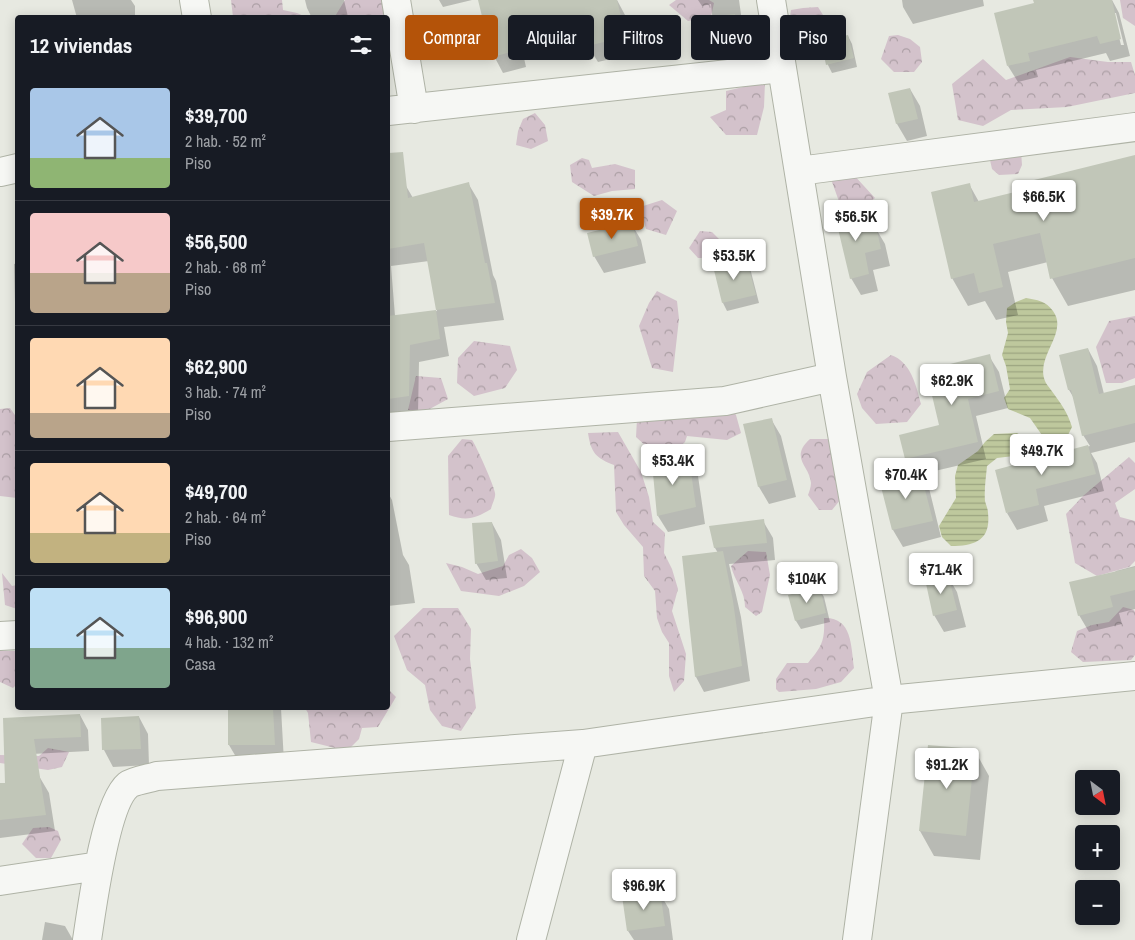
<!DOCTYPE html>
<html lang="es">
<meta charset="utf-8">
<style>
:root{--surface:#171b24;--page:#20242c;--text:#f1f3f6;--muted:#9ea1a6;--line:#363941;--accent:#b45309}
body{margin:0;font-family:"Archivo Narrow",sans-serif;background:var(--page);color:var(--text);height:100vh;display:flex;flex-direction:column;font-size:19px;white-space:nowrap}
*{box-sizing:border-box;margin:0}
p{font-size:16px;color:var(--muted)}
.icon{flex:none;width:28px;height:28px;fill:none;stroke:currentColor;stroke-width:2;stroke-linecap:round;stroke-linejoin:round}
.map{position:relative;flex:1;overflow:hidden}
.drawer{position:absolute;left:15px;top:15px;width:375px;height:695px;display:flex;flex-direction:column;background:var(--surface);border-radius:5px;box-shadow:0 2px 12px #0003}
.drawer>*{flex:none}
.banner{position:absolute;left:405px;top:15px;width:475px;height:45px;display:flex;gap:10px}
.needle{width:32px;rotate:148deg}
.buttons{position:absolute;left:1075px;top:770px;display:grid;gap:10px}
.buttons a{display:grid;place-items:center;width:45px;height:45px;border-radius:5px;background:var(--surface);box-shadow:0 2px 12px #0003;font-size:25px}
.price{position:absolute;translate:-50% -42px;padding:0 11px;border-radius:5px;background:#fff;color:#222;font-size:16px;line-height:32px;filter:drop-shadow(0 1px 2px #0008)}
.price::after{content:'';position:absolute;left:50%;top:30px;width:15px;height:11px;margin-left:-8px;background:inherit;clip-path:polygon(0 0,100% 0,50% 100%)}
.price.selected{background:var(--accent);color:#fff}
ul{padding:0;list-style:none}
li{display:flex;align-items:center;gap:15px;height:125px;padding:0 15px}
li+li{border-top:1px solid var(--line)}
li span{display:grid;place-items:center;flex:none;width:140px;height:100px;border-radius:5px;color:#555}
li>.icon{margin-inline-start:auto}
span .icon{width:60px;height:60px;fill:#fffc;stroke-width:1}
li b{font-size:21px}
h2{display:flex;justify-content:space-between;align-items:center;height:60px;padding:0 15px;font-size:21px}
.chip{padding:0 18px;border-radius:5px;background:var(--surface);box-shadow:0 2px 12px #0003;font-size:18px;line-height:45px}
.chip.selected{background:var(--accent);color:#fff}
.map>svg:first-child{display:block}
.forest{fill:url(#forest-crowns)}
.water{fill:url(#water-rules)}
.shadow{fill:#0003;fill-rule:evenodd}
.building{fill:#c1c6b8}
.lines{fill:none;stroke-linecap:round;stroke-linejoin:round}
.minor-casing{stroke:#afb3a6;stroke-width:30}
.minor{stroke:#f6f7f4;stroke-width:28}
</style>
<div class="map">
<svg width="1135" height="940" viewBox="0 0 1135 940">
<defs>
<pattern id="forest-crowns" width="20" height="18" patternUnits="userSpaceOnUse" patternTransform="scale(1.25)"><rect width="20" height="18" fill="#d3c2cb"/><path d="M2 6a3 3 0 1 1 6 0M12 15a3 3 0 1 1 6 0" fill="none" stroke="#ac9fa5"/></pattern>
<pattern id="water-rules" width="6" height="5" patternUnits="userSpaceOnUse" patternTransform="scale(1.25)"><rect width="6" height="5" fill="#bec89d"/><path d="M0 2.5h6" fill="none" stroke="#9ba480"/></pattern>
</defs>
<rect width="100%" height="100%" fill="#e7e9e1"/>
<path class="forest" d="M 231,0 L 282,0 L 283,10 L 297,13 L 306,17 L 233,17 Z
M 345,0 L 386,0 L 383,17 L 334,18 Z
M 676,0 L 709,0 L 714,3 L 711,17 L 688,21 L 669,5 Z
M 1120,0 L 1135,0 L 1135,26 L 1123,18 Z
M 818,7 L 828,23 L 817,34 L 803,39 L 788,29 L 791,10 L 803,8 Z
M 898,35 L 910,39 L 920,47 L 922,62 L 914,72 L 894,72 L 881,59 L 889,36 Z
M 1070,57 L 1108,62 L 1131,62 L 1135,75 L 1135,93 L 1067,107 L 1011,110 L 983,126 L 958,120 L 952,84 L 983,59 L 1006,80 Z
M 765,82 L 764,107 L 757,135 L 726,135 L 710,117 L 726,110 L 726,91 Z
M 535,113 L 545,125 L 548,141 L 531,149 L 516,145 L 518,131 L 523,119 Z
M 1021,151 L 1022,165 L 1018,174 L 999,175 L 992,169 L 990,160 Z
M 582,158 L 589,160 L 592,168 L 615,164 L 635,170 L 635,189 L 612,191 L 594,196 L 572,182 L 570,165 Z
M 852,173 L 875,198 L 858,211 L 842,210 L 831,179 Z
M 662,200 L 677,211 L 666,235 L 646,229 L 640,207 Z
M 700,231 L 712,232 L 721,241 L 717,258 L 698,258 L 689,248 Z
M 657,291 L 677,301 L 679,319 L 673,372 L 652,368 L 639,326 L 649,303 Z
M 1135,316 L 1135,378 L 1122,383 L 1106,383 L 1096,347 L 1109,321 Z
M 474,341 L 510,346 L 517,370 L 505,388 L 474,396 L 457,383 L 458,358 Z
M 891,355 C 911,362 916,385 921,404 L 907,422 L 876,424 L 862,408 L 857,394 L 867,372 Z
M 416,376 L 441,378 L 448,399 L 426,411 L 408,410 Z
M 725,401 L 736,415 L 741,433 L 727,440 L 687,436 L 685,442 L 673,453 L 649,449 L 636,437 L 637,419 Z
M 10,408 L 17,418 L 17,498 L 0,496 L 0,409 Z
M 618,432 L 641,472 L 649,497 L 653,522 L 665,533 L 664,553 L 672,569 L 678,589 L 672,611 L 686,654 L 684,681 L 674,692 L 669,676 L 669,643 L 662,632 L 657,618 L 655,591 L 644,576 L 643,547 L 624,525 L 616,512 L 614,465 C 596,458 591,453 588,433 Z
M 462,439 L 472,440 C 476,445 495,488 495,493 C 496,497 492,504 491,509 C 475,519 466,521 449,515 L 448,456 Z
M 810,439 L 831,439 L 845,494 L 832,510 L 819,510 L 808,495 C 809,492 811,487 811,483 C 810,466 789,458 810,439 Z
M 1129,457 L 1135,463 L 1135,489 L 1115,503 L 1120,517 L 1135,521 L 1135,561 L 1129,567 L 1097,576 L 1075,563 L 1066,514 L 1083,496 Z
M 521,549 L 532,558 L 540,572 L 524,586 L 499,596 L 461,591 L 446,563 L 462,567 L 478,574 L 503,566 L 509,555 Z
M 748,551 L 766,552 L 770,575 L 762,612 L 756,616 L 745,607 C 745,591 735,582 731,566 Z
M 2,573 L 12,586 L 17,585 L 17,609 L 5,605 Z
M 1123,607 L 1134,610 L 1135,612 L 1135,655 L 1131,660 L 1083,662 L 1071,652 L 1077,631 L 1092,625 L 1109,622 Z
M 423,608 L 458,608 L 471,629 L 470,659 L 476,708 L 461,731 L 442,726 L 430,710 L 425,685 L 407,670 L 394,636 Z
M 824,618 C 852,617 851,645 854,668 L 841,682 L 816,689 L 779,692 L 776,689 L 776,679 L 787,663 L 808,663 C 822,646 825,641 824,618 Z
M 0,651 L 17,651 L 17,684 L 13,688 L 0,682 Z
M 388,689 L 396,697 L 378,727 L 362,728 L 359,739 L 347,751 L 311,742 L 308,713 L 305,708 L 388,708 Z
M 48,748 L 69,752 L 62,767 L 48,770 L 0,763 L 0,755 L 39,756 Z
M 49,827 L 58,831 L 61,840 L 51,858 L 36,858 L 22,844 L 33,828 Z"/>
<path class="water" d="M 1026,298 C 1037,300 1046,301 1053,311 C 1069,333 1035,356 1045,381 C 1046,384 1049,387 1051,390 C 1060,402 1068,413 1072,427 L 1066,439 L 1055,443 L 1044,438 L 1030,418 L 1008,409 L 1004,398 L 1010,389 L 1006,366 L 1002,355 L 1008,333 L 1006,322 L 1007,308 L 1016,302 Z
M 1017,433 L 1025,438 L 1031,454 L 997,458 L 987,466 C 986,477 984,490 985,501 C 986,505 988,509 988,513 C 991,540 975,546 951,546 L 942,537 L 939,526 L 956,498 L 955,476 L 958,465 L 978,451 L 985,442 L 994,434 Z"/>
<path class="shadow" d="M 72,0 L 131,0 L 135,6 L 135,18 L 77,18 Z
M 305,0 L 344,0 L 348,17 L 312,18 L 307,8 Z
M 439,0 L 472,0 L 443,7 Z
M 480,0 L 617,0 L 625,15 L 635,53 L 598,62 L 588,46 L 524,58 L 526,67 L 503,73 L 494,56 Z
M 698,0 L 739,0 L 748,65 L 725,67 L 716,51 L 711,4 L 702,6 Z
M 902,0 L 983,0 L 984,6 L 913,24 L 903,7 Z
M 1049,0 L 1112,0 L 1119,13 L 1130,56 L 1110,61 L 1106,53 L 1036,70 L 1038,77 L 1018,82 L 1008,66 ZM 1113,13 L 1116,13 L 1124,45 L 1121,45 Z
M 848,36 L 852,44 L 857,67 L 832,73 L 828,65 L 822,42 Z
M 910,89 L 920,106 L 927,136 L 907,141 L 897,124 L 890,94 Z
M 1135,156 L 1135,290 L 1068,306 L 1052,278 L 1048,262 L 1008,272 L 1018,315 L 996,320 L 985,301 L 968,306 L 952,278 L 969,184 L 979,202 L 1033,189 Z
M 468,183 L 478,200 L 493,275 L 496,281 L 504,320 L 444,327 L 449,356 L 419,362 L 418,413 L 388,417 L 388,188 L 406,186 L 413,198 ZM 429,261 L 437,311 L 395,316 L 391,266 Z
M 854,208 L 864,230 L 875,227 L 885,244 L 890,266 L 873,270 L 878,291 L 861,295 L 851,278 Z
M 631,223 L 641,240 L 646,263 L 604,273 L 594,256 Z
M 745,260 L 750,268 L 759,303 L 727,311 L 723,303 L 715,267 Z
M 18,263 L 18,308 L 15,303 L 14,264 Z
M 1088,349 L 1097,366 L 1104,394 L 1135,386 L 1135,442 L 1091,453 L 1097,463 L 1104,491 L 1044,506 L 1048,521 L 1017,530 L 1007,513 L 1065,452 L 1090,446 L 1083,435 L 1075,400 L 1069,390 Z
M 989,356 L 999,372 L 1008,408 L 976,416 L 986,459 L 922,474 L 929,488 L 941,537 L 903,547 L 893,530 L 881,480 L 914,472 L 906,459 L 900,436 L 941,426 Z
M 771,419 L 781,436 L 796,497 L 769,504 L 759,487 L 745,425 Z
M 688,459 L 698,476 L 705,524 L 668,532 L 658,516 Z
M 388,493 L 392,500 L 403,555 L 409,565 L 415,603 L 388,606 Z
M 763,521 L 773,538 L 775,560 L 729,564 L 741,617 L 750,681 L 704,692 L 696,677 L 683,557 L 718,553 L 715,548 L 711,527 Z
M 492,523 L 501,540 L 507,578 L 486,580 L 476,563 Z
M 1135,566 L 1135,609 L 1119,613 L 1122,624 L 1089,632 L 1079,615 L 1116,571 Z
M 947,575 L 957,592 L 966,627 L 944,632 L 934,615 Z
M 819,589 L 824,597 L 830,622 L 801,629 L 796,621 L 790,595 Z
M 229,708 L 281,708 L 284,762 L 239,762 L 229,745 Z
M 80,715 L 88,730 L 89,751 L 13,755 L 5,741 Z
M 139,717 L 148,734 L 149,765 L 113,767 L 104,750 L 102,719 Z
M 975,751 L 989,776 L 980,860 L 934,856 L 920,831 Z
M 39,776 L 49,793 L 55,831 L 0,838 L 0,784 Z
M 659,892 L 669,909 L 673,940 L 634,940 L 628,931 Z
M 45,922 L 65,926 L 73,940 L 42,940 Z"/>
<path class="building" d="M 478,0 L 617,0 L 626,37 L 587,46 L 583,29 L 516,42 L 518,50 L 492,57 Z
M 1033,0 L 1112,0 L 1121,39 L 1100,44 L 1097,36 L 1028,53 L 1030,61 L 1007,66 L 994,13 L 1034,3 Z
M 735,14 L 739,48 L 714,51 L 711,17 Z
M 848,35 L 854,58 L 826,65 L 821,41 Z
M 910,88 L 918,119 L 896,124 L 888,93 Z
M 403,152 L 408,198 L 469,182 L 485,263 L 487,263 L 495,303 L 436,310 L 424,243 L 388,249 L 388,153 Z
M 1135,155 L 1135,258 L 1050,279 L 1040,233 L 993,244 L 1003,287 L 979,293 L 974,273 L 951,279 L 931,192 L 970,183 L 974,202 L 1031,188 L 1030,181 Z
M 854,207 L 860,230 L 876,226 L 881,249 L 865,253 L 869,274 L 850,279 L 834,212 Z
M 632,222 L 638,246 L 593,257 L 587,233 Z
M 746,258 L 756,295 L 722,303 L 713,266 Z
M 436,310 L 440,339 L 410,345 L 409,396 L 388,399 L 388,316 Z
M 1088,348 L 1099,394 L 1135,385 L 1135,423 L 1082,436 L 1071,390 L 1068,390 L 1059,355 Z
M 990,354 L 999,391 L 968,399 L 978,442 L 905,459 L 899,435 L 939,425 L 926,370 Z
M 772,418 L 787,480 L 758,487 L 743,424 Z
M 1088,445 L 1096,474 L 1036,489 L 1039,505 L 1006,513 L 995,470 Z
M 689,458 L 696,507 L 657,516 L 652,463 Z
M 920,470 L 933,521 L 892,530 L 879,479 Z
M 764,519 L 767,543 L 714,548 L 709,526 Z
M 492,522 L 498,561 L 475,564 L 472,523 Z
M 723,551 L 733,601 L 742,666 L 695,677 L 682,556 Z
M 1135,567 L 1135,590 L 1110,596 L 1113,607 L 1078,616 L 1069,582 Z
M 948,574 L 957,610 L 933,616 L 925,579 Z
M 820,588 L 826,613 L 795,621 L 788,595 Z
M 228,708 L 273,708 L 275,745 L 228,745 Z
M 80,714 L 81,737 L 34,739 L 46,815 L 0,820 L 0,783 L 5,783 L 3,718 Z
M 139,716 L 141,749 L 102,750 L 101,718 Z
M 928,745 L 975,749 L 966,836 L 919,831 Z
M 660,890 L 665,926 L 627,931 L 622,896 Z"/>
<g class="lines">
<defs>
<path id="minor" d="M 194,0 L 197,18
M 396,0 L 414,109
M 771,0 L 832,377 L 889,700 L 857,940
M 388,111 L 782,68
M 799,171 L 1135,127
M 0,172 L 18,168
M 388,427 L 725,401 L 832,377
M 0,636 L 18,635
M 0,881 L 99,866
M 87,940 C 92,908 105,804 128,785 C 133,781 151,778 157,776 L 583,744 L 889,700 L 1135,676
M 531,940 L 583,744"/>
</defs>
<use href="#minor" class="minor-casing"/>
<use href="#minor" class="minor"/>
</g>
</svg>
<div class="buttons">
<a><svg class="needle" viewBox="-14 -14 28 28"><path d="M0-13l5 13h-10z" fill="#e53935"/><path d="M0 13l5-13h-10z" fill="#9ea1a6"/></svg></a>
<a>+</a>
<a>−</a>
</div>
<b class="price" style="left:1044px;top:222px">$66.5K</b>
<b class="price selected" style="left:612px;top:240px">$39.7K</b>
<b class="price" style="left:856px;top:242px">$56.5K</b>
<b class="price" style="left:734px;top:281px">$53.5K</b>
<b class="price" style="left:952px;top:406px">$62.9K</b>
<b class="price" style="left:1042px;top:476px">$49.7K</b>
<b class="price" style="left:673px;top:486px">$53.4K</b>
<b class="price" style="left:906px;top:500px">$70.4K</b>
<b class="price" style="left:941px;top:595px">$71.4K</b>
<b class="price" style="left:807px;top:604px">$104K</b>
<b class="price" style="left:947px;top:790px">$91.2K</b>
<b class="price" style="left:644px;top:911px">$96.9K</b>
<div class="banner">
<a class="chip selected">Comprar</a>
<a class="chip">Alquilar</a>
<a class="chip">Filtros</a>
<a class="chip">Nuevo</a>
<a class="chip">Piso</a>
</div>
<section class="drawer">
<h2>12 viviendas<svg class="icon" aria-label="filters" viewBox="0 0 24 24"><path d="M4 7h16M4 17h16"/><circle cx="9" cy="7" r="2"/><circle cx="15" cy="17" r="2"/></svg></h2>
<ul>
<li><span style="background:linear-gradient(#a9c7e8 70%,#8fb573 0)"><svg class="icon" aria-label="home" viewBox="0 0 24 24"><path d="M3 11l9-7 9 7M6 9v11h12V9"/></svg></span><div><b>$39,700</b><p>2 hab. · 52 m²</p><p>Piso</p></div></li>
<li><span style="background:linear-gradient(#f6c9c9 60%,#b9a48a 0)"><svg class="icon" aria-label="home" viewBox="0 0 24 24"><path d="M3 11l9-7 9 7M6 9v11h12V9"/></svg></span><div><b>$56,500</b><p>2 hab. · 68 m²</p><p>Piso</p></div></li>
<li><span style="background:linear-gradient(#ffd9b3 75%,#b9a48a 0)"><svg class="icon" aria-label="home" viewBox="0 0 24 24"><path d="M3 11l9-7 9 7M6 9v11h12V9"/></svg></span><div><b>$62,900</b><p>3 hab. · 74 m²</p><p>Piso</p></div></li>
<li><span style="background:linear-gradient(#ffd9b3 70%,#c2b280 0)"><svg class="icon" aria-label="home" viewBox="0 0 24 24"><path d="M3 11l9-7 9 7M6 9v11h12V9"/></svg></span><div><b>$49,700</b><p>2 hab. · 64 m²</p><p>Piso</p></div></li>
<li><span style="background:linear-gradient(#bfe0f5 60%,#7fa58c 0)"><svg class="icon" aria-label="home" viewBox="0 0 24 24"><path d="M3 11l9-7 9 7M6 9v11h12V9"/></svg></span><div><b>$96,900</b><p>4 hab. · 132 m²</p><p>Casa</p></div></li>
</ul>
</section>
</div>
